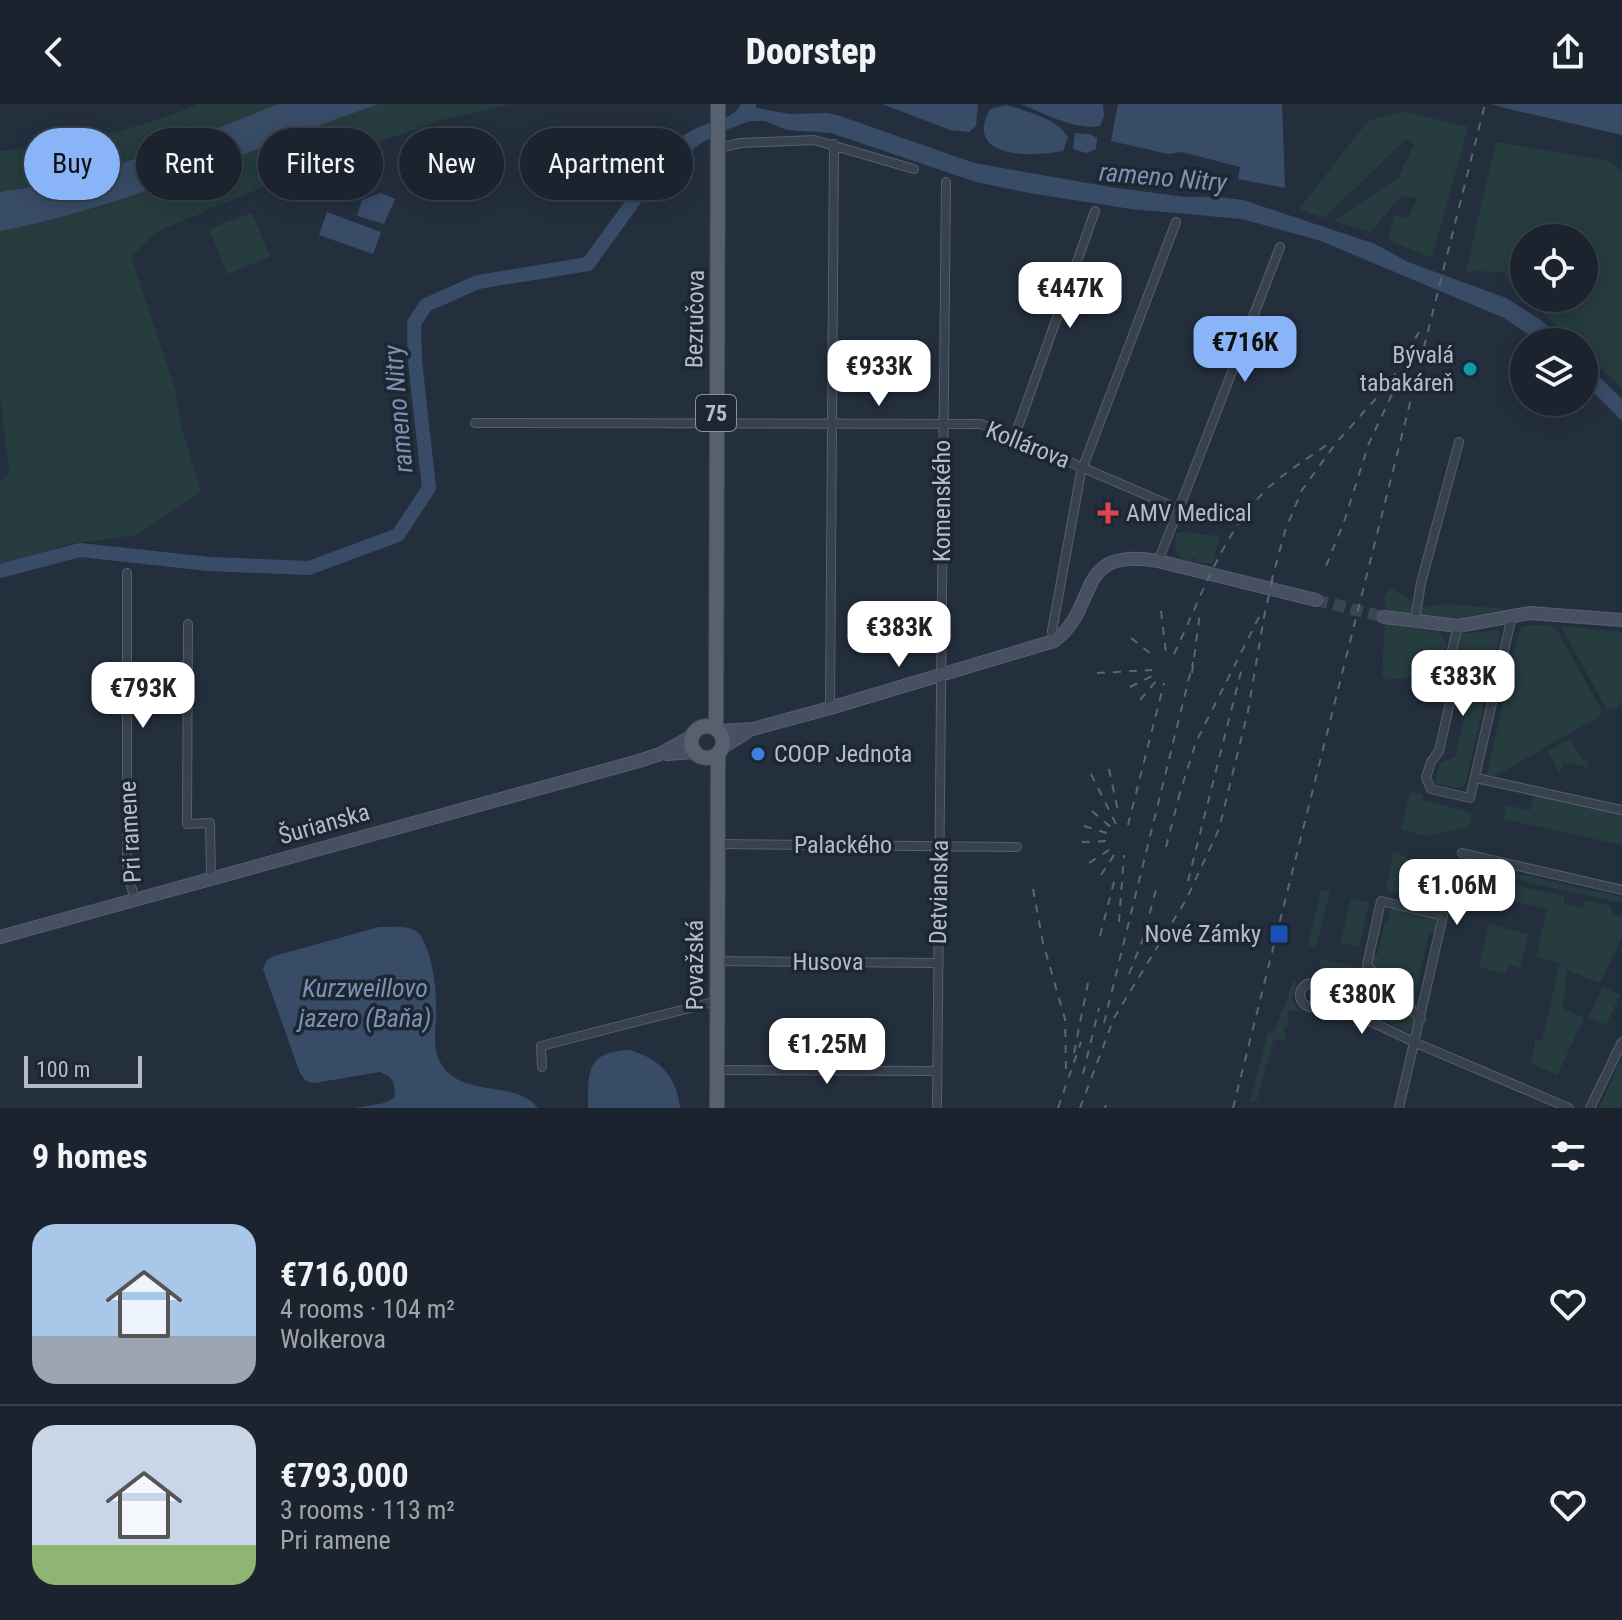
<!DOCTYPE html>
<meta charset="utf-8">
<style>
:root{--surface:#1b232e;--page:#242b36;--text:#f1f3f6;--muted:#a0a4aa;--line:#39404a;--accent:#8ab4f8}
body{margin:0;font-family:"Roboto Condensed",sans-serif;background:var(--page);color:var(--text);height:100vh;display:flex;flex-direction:column;font-size:30px;white-space:nowrap}
*{box-sizing:border-box;margin:0}
p{font-size:26px;color:var(--muted)}
.icon{flex:none;width:44px;height:44px;fill:none;stroke:currentColor;stroke-width:2;stroke-linecap:round;stroke-linejoin:round}
.map{position:relative;height:1004px;overflow:hidden}
.sheet{display:flex;flex-direction:column;background:var(--surface);flex:1}
.sheet>*{flex:none}
.guide{position:absolute;left:24px;top:24px;width:800px;height:72px;display:flex;gap:16px}
.tools{position:absolute;left:1510px;top:120px;display:grid;gap:16px}
.tools a{display:grid;place-items:center;width:88px;height:88px;border-radius:50%;background:var(--surface);box-shadow:0 4px 20px #0003,0 0 0 2px var(--line);font-size:40px}
.scale{position:absolute;left:24px;bottom:20px;width:118px;box-sizing:border-box;padding-left:8px;border:4px solid #b4bcc9;border-top:0;font-size:22px;line-height:28px;white-space:nowrap;color:#b4bcc9;-webkit-text-stroke:6px #1d2633;paint-order:stroke}
.price{position:absolute;translate:-50% -68px;padding:0 18px;border-radius:16px;background:#fff;color:#222;font-size:26px;line-height:52px;filter:drop-shadow(0 2px 4px #0008)}
.price::after{content:'';position:absolute;left:50%;top:48px;width:24px;height:18px;margin-left:-12px;background:inherit;clip-path:polygon(0 0,100% 0,50% 100%)}
.price.active{background:var(--accent);color:#111}
ul{padding:0;list-style:none}
li{display:flex;align-items:center;gap:24px;height:200px;padding:0 32px}
li+li{border-top:2px solid var(--line)}
li span{display:grid;place-items:center;flex:none;width:224px;height:160px;border-radius:24px;color:#555}
li>.icon{margin-inline-start:auto}
span .icon{width:96px;height:96px;fill:#fffc;stroke-width:1}
li b{font-size:34px}
h2{display:flex;justify-content:space-between;align-items:center;height:96px;padding:0 32px;font-size:34px}
.tag{padding:0 28px;border-radius:36px;background:var(--surface);box-shadow:0 4px 20px #0003,0 0 0 2px var(--line);font-size:28px;line-height:72px}
.tag.active{background:var(--accent);color:#111}
header{display:flex;justify-content:space-between;align-items:center;height:104px;padding:0 32px;background:var(--surface);font-size:36px;font-weight:800}
.map>svg:first-child{display:block}
.green{fill:#263c3f}
.water{fill:#394c67}
.lines{fill:none;stroke-linecap:round;stroke-linejoin:round}
.river{stroke:#394c67;stroke-width:14}
.secondary-tunnel{stroke:#3a4453;stroke-width:12;stroke-dasharray:12 6;stroke-linecap:butt}
.street-casing{stroke:#565f6c;stroke-width:10}
.secondary-casing{stroke:#565f6c;stroke-width:14}
.primary-casing{stroke:#414a57;stroke-width:16}
.street{stroke:#38414e;stroke-width:8}
.secondary{stroke:#465061;stroke-width:12}
.primary{stroke:#56606e;stroke-width:14}
.rail{stroke:#5a6575;stroke-width:2;stroke-dasharray:8 8;stroke-linecap:butt}
.culture-dot{fill:#0f9aa8;stroke:#1d2633;stroke-width:3}
.health-dot{fill:#e0444e;stroke:#1d2633;stroke-width:3}
.shop-dot{fill:#3f7fe0;stroke:#1d2633;stroke-width:3}
.transit-dot{fill:#1a4fb4;stroke:#1d2633;stroke-width:3}
.labels{text-anchor:middle;stroke-width:7;stroke-linejoin:round;paint-order:stroke}
.shield{fill:#1d2633;stroke:#878f9c;stroke-width:2}
.shield-label{font-size:22px;font-weight:bold;fill:#b4bcc9}
.street-label{font-size:24px;fill:#b4bcc9;stroke:#1d2633}
.poi-label{font-size:24px;fill:#b4bcc9;stroke:#1d2633;text-anchor:end}
.water-label{font-size:26px;font-style:italic;fill:#7c92b1;stroke:#1d2633}
</style>
<header><svg class="icon" aria-label="back" viewBox="0 0 24 24"><path d="M15 5l-7 7 7 7"/></svg>Doorstep<svg class="icon" aria-label="share" viewBox="0 0 24 24"><path d="M12 15V3M7 8l5-5 5 5M5 13v7h14v-7"/></svg></header>
<div class="map">
<svg width="1622" height="1004" viewBox="0 0 1622 1004">
<rect width="100%" height="100%" fill="#242f3e"/>
<path class="green" d="M 198,0 L 279,0 C 193,34 91,76 0,88 L 0,47 C 67,40 136,27 198,0 Z
M 379,0 L 511,0 L 442,16 L 332,54 L 158,127 L 131,152 L 176,288 L 180,317 L 201,388 L 137,431 L 64,441 L 0,465 L 0,377 L 9,368 L 0,292 L 0,127 C 132,102 252,42 379,0 Z
M 1403,7 L 1468,23 L 1432,154 L 1388,136 L 1395,111 L 1407,115 L 1417,95 L 1403,91 L 1370,128 L 1334,117 L 1398,74 L 1414,40 L 1405,36 L 1324,114 L 1299,105 L 1368,17 Z
M 1496,38 L 1608,57 L 1622,67 L 1622,284 L 1584,249 L 1584,238 L 1573,238 L 1527,194 L 1584,194 L 1584,134 L 1524,134 L 1524,191 L 1510,179 L 1503,168 L 1466,167 Z
M 252,109 L 270,153 L 227,170 L 209,125 Z
M 1183,428 L 1219,432 L 1213,459 L 1195,459 L 1196,455 L 1192,454 L 1191,458 L 1179,452 L 1175,445 L 1176,429 Z
M 1391,484 L 1412,497 L 1412,508 L 1408,512 L 1387,509 L 1384,492 Z
M 1447,500 L 1507,505 L 1449,516 L 1424,513 L 1421,510 L 1422,504 Z
M 1385,520 L 1439,528 L 1447,539 L 1440,567 L 1432,571 L 1386,576 L 1382,570 Z
M 1527,521 L 1548,521 L 1557,526 L 1602,607 L 1600,612 L 1492,674 L 1486,674 L 1520,524 Z
M 1561,522 L 1622,528 L 1622,599 L 1612,605 L 1606,604 Z
M 1498,526 L 1500,531 L 1465,681 L 1458,684 L 1437,680 L 1435,678 L 1440,659 L 1455,653 L 1472,582 L 1448,578 L 1456,538 L 1462,530 Z
M 1570,635 L 1583,657 L 1588,655 L 1587,663 L 1564,658 L 1560,669 L 1547,647 Z
M 1410,688 L 1422,691 L 1421,695 L 1472,709 L 1469,723 L 1426,732 L 1401,726 Z
M 1534,690 L 1622,709 L 1622,741 L 1503,715 L 1506,701 L 1530,706 Z
M 1393,747 L 1421,761 L 1422,767 L 1432,774 L 1442,771 L 1447,761 L 1458,769 L 1451,805 L 1440,802 L 1437,795 L 1386,787 Z
M 1477,761 L 1622,793 L 1621,799 L 1476,767 Z
M 1474,772 L 1564,792 L 1564,800 L 1582,804 L 1586,796 L 1611,802 L 1611,810 L 1622,812 L 1622,833 L 1600,879 L 1567,866 L 1563,904 L 1584,914 L 1557,971 L 1530,959 L 1534,950 L 1535,936 L 1542,936 L 1560,859 L 1536,853 L 1547,805 L 1460,785 L 1463,778 Z
M 1321,786 L 1330,788 L 1316,843 L 1308,841 Z
M 1351,794 L 1369,799 L 1359,843 L 1340,838 Z
M 1391,804 L 1434,814 L 1438,821 L 1436,830 L 1429,829 L 1415,892 L 1417,896 L 1412,924 L 1408,928 L 1338,895 C 1337,881 1332,873 1318,869 L 1321,855 L 1362,864 L 1371,850 L 1377,851 L 1385,818 L 1388,819 Z
M 1489,820 L 1528,830 L 1520,864 L 1508,860 L 1506,870 L 1479,863 Z
M 1294,876 L 1296,879 L 1292,896 L 1299,908 L 1289,906 L 1287,916 L 1289,922 L 1284,923 L 1286,937 L 1274,935 L 1256,998 L 1250,997 L 1268,929 L 1273,930 Z
M 1603,883 L 1620,891 L 1606,921 L 1588,914 Z
M 1622,952 L 1622,1004 L 1598,1004 L 1601,1000 Z"/>
<path class="water" d="M 279,0 L 379,0 C 253,43 132,102 0,127 L 0,88 C 93,76 192,34 279,0 Z
M 741,0 L 756,0 L 756,4 L 790,10 L 828,9 L 840,12 L 974,59 L 1110,83 L 1185,93 L 1219,93 L 1243,96 L 1375,140 L 1408,158 L 1506,194 L 1541,216 L 1564,238 L 1540,238 L 1504,214 L 1321,137 L 1242,115 L 1131,105 L 1029,89 L 976,78 L 831,29 L 787,26 L 765,17 L 750,17 L 726,26 L 701,39 L 682,55 L 672,39 C 681,33 691,26 701,22 C 716,16 733,15 741,0 Z
M 882,0 L 978,0 L 976,22 L 969,28 L 950,26 Z
M 1021,0 L 1103,0 L 1104,12 L 1100,22 C 1073,26 1046,10 1021,0 Z
M 1118,0 L 1282,0 L 1285,84 L 1238,75 L 1240,63 L 1182,48 L 1168,50 L 1111,37 Z
M 1491,0 L 1622,0 L 1622,31 L 1509,5 Z
M 1006,1 C 1026,7 1058,14 1068,34 L 1063,47 C 1032,53 963,55 990,5 Z
M 1075,29 L 1089,30 L 1097,34 L 1096,45 L 1086,49 L 1073,45 Z
M 381,89 L 395,95 L 384,120 L 357,112 L 362,96 Z
M 327,108 L 381,128 L 373,150 L 319,131 Z
M 1584,258 L 1622,295 L 1622,317 L 1584,279 Z
M 379,823 C 390,823 406,821 416,827 C 423,832 425,841 428,848 C 434,866 436,885 436,903 C 437,923 431,941 440,958 C 461,996 514,974 538,1004 L 355,1004 L 385,999 L 394,994 C 396,980 394,973 380,968 L 314,979 L 306,977 L 300,969 L 263,865 L 267,856 L 274,852 Z
M 628,946 C 658,953 677,972 680,1004 L 588,1004 C 588,969 586,948 628,946 Z"/>
<g class="lines">
<path class="river" d="M 0,467 L 80,446 L 209,460 L 309,464 L 398,431 L 429,384 L 415,257 L 414,219 L 426,201 L 478,178 L 588,160 L 654,69 L 690,38"/>
<path class="secondary-tunnel" d="M 1316,496 L 1384,513"/>
<defs>
<path id="street" d="M 722,43 L 741,39 L 814,36 L 914,65
M 475,319 L 981,320 L 1179,405 L 1158,457
M 1014,334 L 1095,107
M 1179,405 L 1280,143
M 127,469 L 127,752 L 128,772 L 135,795
M 1415,516 L 1421,479 L 1459,338
M 188,520 L 187,720 L 210,719 L 211,774
M 1458,522 L 1444,579 L 1451,594 L 1439,647 L 1431,658 L 1426,674 L 1431,685 L 1470,694 L 1512,512
M 1054,537 L 1052,527 L 1081,368 L 1176,118
M 830,604 L 834,40
M 1476,674 L 1622,706
M 717,740 L 1017,743
M 1462,749 L 1622,786
M 717,857 L 939,859
M1300 891a12 12 0 1 1 24 0a12 12 0 1 1-24 0Z
M 1323,895 L 1416,939 L 1569,1004
M 542,963 L 541,942 L 717,897
M 717,966 L 937,967
M 937,1004 L 946,78
M 1399,1004 L 1443,812 L 1381,797 L 1367,861 L 1421,915
M 1590,1004 L 1622,938"/>
<path id="secondary" d="M 1384,513 L 1458,522 L 1530,509 L 1622,516
M 720,627 L 753,625 L 830,604 L 1054,537 C 1101,503 1072,442 1158,457 L 1316,496
M 723,643 L 747,628
M 667,650 L 695,648
M 0,833 L 639,657 L 660,650 L 692,632"/>
<path id="primary" d="M691 638a16 16 0 1 1 32 0a16 16 0 1 1-32 0Z
M 716,624 L 718,0
M 717,1004 L 718,650"/>
</defs>
<use href="#street" class="street-casing"/>
<use href="#secondary" class="secondary-casing"/>
<use href="#primary" class="primary-casing"/>
<use href="#street" class="street"/>
<use href="#secondary" class="secondary"/>
<use href="#primary" class="primary"/>
<path class="rail" d="M 1326,462 L 1344,418 L 1369,339 L 1395,284
M 1271,479 L 1285,427 L 1302,386 L 1336,339 L 1389,280 L 1419,228
M 1161,507 L 1166,549
M 1131,534 L 1156,554
M 1174,550 C 1200,496 1221,432 1264,388 C 1283,369 1306,356 1328,340
M 1097,569 L 1152,566
M 1192,569 L 1200,509
M 1130,583 L 1154,571
M 1140,596 L 1157,576
M 1109,665 L 1119,712
M 1091,670 L 1117,722
M 1178,695 L 1196,638 L 1259,513
M 1092,707 L 1113,725
M 1128,721 L 1164,579
M 1084,722 L 1110,730
M 1082,738 L 1109,737
M 1166,743 L 1181,685
M 1089,759 L 1112,744
M 1101,771 L 1116,748
M 1188,777 L 1242,564
M 1033,785 L 1043,839 L 1065,915 L 1066,965
M 1119,818 L 1124,751
M 1100,832 L 1116,770
M 1129,870 L 1143,835 L 1158,778
M 1104,919 L 1193,558
M 1074,949 L 1088,879
M 1083,970 L 1099,904
M 1058,1004 L 1081,938
M 1080,1004 L 1114,914 L 1186,796 L 1219,725 L 1248,607 L 1264,513 L 1274,469
M 1105,1004 L 1106,1001
M 1233,1004 L 1485,0"/>
</g>
<circle class="culture-dot" cx="1470" cy="265" r="8"/>
<path class="health-dot" d="M1104 397h8v8h8v8h-8v8h-8v-8h-8v-8h8z"/>
<circle class="shop-dot" cx="758" cy="650" r="8"/>
<rect class="transit-dot" x="1269" y="820" width="20" height="20" rx="4"/>
<g class="labels">
<rect class="shield" x="696" y="291" width="40" height="36" rx="6"/>
<g class="shield-label">
<text x="716" y="317">75</text>
</g>
<g class="street-label">
<text transform="translate(695 215) rotate(-89)" y="8">Bezručova</text>
<text transform="translate(1028 341) rotate(22)" y="8">Kollárova</text>
<text transform="translate(942 397) rotate(-90)" y="8">Komenského</text>
<text transform="translate(324 720) rotate(-16)" y="8">Šurianska</text>
<text transform="translate(130 728) rotate(-93)" y="8">Pri ramene</text>
<text x="843" y="749">Palackého</text>
<text transform="translate(939 788) rotate(-89)" y="8">Detvianska</text>
<text x="828" y="866">Husova</text>
<text transform="translate(695 861) rotate(-90)" y="8">Považská</text>
</g>
<g class="poi-label">
<text x="1454" y="259">Bývalá<tspan x="1454" dy="28">tabakáreň</tspan></text>
<text x="1126" y="417" text-anchor="start">AMV Medical</text>
<text x="774" y="658" text-anchor="start">COOP Jednota</text>
<text x="1261" y="838">Nové Zámky</text>
</g>
<g class="water-label">
<text transform="translate(1163 73) rotate(5)" y="9">rameno Nitry</text>
<text transform="translate(398 305) rotate(-95)" y="9">rameno Nitry</text>
<text x="365" y="893">Kurzweillovo<tspan x="365" dy="30">jazero (Baňa)</tspan></text>
</g>
</g>
</svg>
<div class="tools">
<a><svg class="icon" aria-label="locate" viewBox="0 0 24 24"><circle cx="12" cy="12" r="6"/><path d="M12 2v4M12 18v4M2 12h4M18 12h4"/></svg></a>
<a><svg class="icon" aria-label="layers" viewBox="0 0 24 24"><path d="M12 4l9 5-9 5-9-5zM3 14l9 5 9-5"/></svg></a>
</div>
<div class="scale">100 m</div>
<b class="price" style="left:1070px;top:226px">€447K</b>
<b class="price active" style="left:1245px;top:280px">€716K</b>
<b class="price" style="left:879px;top:304px">€933K</b>
<b class="price" style="left:899px;top:565px">€383K</b>
<b class="price" style="left:1463px;top:614px">€383K</b>
<b class="price" style="left:143px;top:626px">€793K</b>
<b class="price" style="left:1457px;top:823px">€1.06M</b>
<b class="price" style="left:1362px;top:932px">€380K</b>
<b class="price" style="left:827px;top:982px">€1.25M</b>
<div class="guide">
<a class="tag active">Buy</a>
<a class="tag">Rent</a>
<a class="tag">Filters</a>
<a class="tag">New</a>
<a class="tag">Apartment</a>
</div>
</div>
<section class="sheet">
<h2>9 homes<svg class="icon" aria-label="filters" viewBox="0 0 24 24"><path d="M4 7h16M4 17h16"/><circle cx="9" cy="7" r="2"/><circle cx="15" cy="17" r="2"/></svg></h2>
<ul>
<li><span style="background:linear-gradient(#a9c7e8 70%,#9aa5b1 0)"><svg class="icon" aria-label="home" viewBox="0 0 24 24"><path d="M3 11l9-7 9 7M6 9v11h12V9"/></svg></span><div><b>€716,000</b><p>4 rooms · 104 m²</p><p>Wolkerova</p></div><svg class="icon" aria-label="heart" viewBox="0 0 24 24"><path d="M12 20l-8-8c-3-5 5-10 8-4 3-6 11-1 8 4z"/></svg></li>
<li><span style="background:linear-gradient(#c9d6e8 75%,#8fb573 0)"><svg class="icon" aria-label="home" viewBox="0 0 24 24"><path d="M3 11l9-7 9 7M6 9v11h12V9"/></svg></span><div><b>€793,000</b><p>3 rooms · 113 m²</p><p>Pri ramene</p></div><svg class="icon" aria-label="heart" viewBox="0 0 24 24"><path d="M12 20l-8-8c-3-5 5-10 8-4 3-6 11-1 8 4z"/></svg></li>
</ul>
</section>
